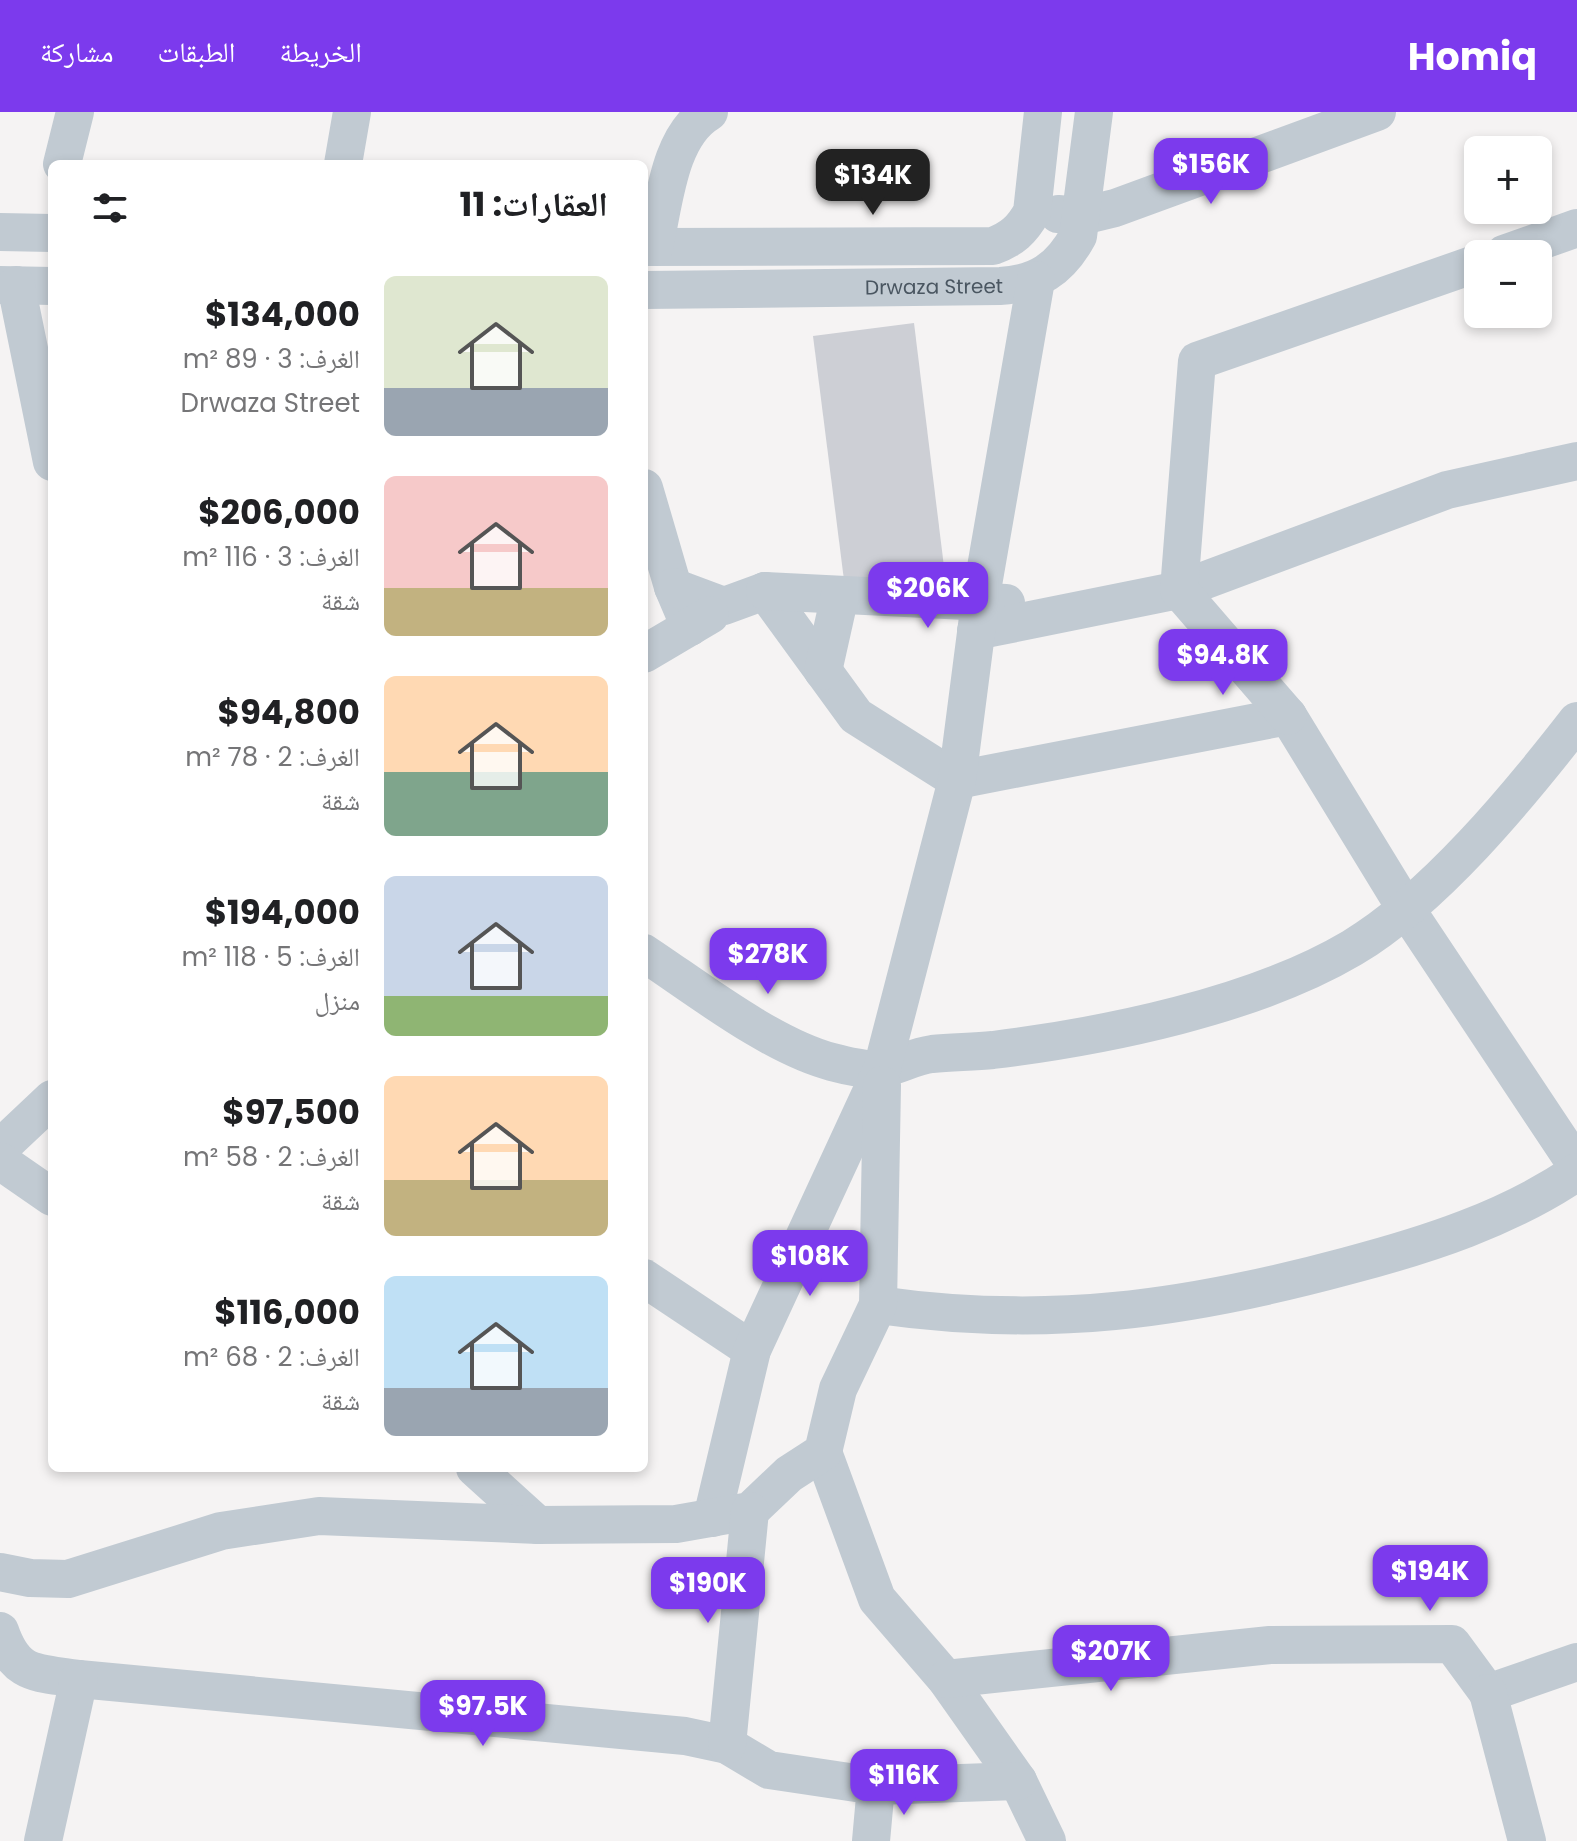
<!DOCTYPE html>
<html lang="ar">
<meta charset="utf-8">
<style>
:root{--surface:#fff;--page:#f6f6f6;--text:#202124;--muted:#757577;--accent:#7c3aed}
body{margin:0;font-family:Poppins,"Noto Naskh Arabic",sans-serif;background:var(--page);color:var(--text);direction:rtl;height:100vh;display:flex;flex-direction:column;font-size:30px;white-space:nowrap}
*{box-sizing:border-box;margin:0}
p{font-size:26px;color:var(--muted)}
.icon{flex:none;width:44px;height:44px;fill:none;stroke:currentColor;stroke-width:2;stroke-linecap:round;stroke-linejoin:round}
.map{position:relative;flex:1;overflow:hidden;direction:ltr}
.sheet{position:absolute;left:48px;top:48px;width:600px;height:1312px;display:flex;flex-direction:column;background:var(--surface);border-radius:12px;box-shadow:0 4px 12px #0003;direction:rtl}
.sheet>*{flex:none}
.fabs{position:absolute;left:1464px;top:24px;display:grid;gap:16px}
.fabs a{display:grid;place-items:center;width:88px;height:88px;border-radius:12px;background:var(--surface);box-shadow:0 4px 12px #0003;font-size:40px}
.price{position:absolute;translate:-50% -68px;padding:0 18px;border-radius:16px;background:var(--accent);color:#fff;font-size:26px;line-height:52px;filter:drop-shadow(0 2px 4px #0008)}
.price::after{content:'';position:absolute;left:50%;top:48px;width:24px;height:18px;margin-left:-12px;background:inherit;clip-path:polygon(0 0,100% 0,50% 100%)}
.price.current{background:#222;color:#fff}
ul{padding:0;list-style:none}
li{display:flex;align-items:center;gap:24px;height:200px;padding:0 40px}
li span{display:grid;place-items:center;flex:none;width:224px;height:160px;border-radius:12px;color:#555}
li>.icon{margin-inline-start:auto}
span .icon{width:96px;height:96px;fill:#fffc;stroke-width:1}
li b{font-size:34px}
h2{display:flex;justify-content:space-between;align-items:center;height:96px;padding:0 40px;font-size:34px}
header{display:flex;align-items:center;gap:48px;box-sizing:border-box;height:112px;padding:0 40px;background:var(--accent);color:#fff}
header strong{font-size:38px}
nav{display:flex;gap:44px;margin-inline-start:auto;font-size:28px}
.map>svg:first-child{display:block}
.building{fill:#cdcfd5}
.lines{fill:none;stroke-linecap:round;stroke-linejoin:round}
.minor{stroke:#c1cad2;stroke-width:38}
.labels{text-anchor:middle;stroke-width:6;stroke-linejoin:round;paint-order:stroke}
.street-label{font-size:20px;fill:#4a5661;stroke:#fff}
</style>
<header>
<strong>Homiq</strong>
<nav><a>الخريطة</a><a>الطبقات</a><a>مشاركة</a></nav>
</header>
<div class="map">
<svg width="1577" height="1729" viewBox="0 0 1577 1729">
<rect width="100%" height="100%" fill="#f5f3f3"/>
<path class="building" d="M 914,211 L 945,463 L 845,476 L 813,224 Z"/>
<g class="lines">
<g class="minor">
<path d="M 62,52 L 75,0"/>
<path d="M 343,52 L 352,0"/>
<path d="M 1058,102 L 1082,104 L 1115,96 L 1377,0"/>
<path d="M 0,120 L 52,121"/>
<path d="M 644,135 L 993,134 C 1012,127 1022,118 1032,100 L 1043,0"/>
<path d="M 654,135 C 664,94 668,24 709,0"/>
<path d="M 1504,142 L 1577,116"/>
<path d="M 0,173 L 52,174"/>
<path d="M 16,173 L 52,350"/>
<path id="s1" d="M 644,178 L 1000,174 C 1037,172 1060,157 1078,124 L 1094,0"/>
<path d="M 644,376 L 673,475 L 690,515"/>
<path d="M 673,475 L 724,494 L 765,479 L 856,604 L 957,668 L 1288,604 L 1406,797 L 1577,1054"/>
<path d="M 765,479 L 1006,491"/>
<path d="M 976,519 L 1179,478 L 1447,378 L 1577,349"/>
<path d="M 644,542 L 710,503"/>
<path d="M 823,559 L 840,483"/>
<path d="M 1288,604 L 1179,478 L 1197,249 L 1478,151"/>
<path d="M 644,841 C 697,876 771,934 832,950 C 847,954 872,960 886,956 C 901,952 916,944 932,942 C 952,940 973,940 993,938 C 1106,924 1254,894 1352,836 C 1434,787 1518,685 1577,609"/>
<path d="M 0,1036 L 52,987"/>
<path d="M 0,1049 L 52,1085"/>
<path d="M 644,1166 L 752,1238"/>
<path d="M 878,1193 C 1046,1217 1184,1198 1347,1154 C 1427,1133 1508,1107 1577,1060"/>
<path d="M 823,1340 L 877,1487 L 946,1567 L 1018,1669 L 1047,1729"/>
<path d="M 475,1356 L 538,1413"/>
<path d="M 712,1406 L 752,1238 L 882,957 L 957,668 L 980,490 L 1036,168"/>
<path d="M 0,1460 L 30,1466 L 68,1467 L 221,1419 L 319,1404 L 538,1413 L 676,1412 L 750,1399 L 789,1362 L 823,1340 L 838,1277 L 878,1193 L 882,973"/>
<path d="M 0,1519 C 16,1565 36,1560 79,1567 L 685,1624 L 727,1633 L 769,1658 L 876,1674 L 1018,1669"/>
<path d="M 946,1567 L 1270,1533 L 1452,1532 L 1488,1581 L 1577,1550"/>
<path d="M 1488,1581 L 1527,1729"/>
<path d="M 727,1633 L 750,1399"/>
<path d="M 43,1729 L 79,1567"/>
<path d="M 871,1729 L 876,1674"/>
</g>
</g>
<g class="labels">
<g class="street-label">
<text dy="7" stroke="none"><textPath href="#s1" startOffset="290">Drwaza Street</textPath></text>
</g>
</g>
</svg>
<div class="fabs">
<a>+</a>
<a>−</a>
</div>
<b class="price" style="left:1211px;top:94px">$156K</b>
<b class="price current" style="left:873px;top:105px">$134K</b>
<b class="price" style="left:928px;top:518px">$206K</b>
<b class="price" style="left:1223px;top:585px">$94.8K</b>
<b class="price" style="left:768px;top:884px">$278K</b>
<b class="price" style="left:810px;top:1186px">$108K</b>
<b class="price" style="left:1430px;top:1501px">$194K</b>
<b class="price" style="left:708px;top:1513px">$190K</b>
<b class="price" style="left:1111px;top:1581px">$207K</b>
<b class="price" style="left:483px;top:1636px">$97.5K</b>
<b class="price" style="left:904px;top:1705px">$116K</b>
<section class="sheet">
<h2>العقارات: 11<svg class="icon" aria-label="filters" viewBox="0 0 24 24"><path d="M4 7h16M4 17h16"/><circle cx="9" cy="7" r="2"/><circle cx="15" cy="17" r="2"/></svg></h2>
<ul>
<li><span style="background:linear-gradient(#dfe7d0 70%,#9aa5b1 0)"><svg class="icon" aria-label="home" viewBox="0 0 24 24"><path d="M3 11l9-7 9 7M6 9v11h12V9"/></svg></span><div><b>$134,000</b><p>الغرف: 3 · 89 m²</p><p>Drwaza Street</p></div></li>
<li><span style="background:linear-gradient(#f6c9c9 70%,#c2b280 0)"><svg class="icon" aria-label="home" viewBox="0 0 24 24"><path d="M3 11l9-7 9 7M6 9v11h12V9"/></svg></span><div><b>$206,000</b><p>الغرف: 3 · 116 m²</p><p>شقة</p></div></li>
<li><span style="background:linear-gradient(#ffd9b3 60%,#7fa58c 0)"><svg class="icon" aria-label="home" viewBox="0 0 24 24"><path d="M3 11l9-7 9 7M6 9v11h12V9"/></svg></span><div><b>$94,800</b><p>الغرف: 2 · 78 m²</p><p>شقة</p></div></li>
<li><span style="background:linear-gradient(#c9d6e8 75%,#8fb573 0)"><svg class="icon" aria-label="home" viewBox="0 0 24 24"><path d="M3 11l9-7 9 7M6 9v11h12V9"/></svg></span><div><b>$194,000</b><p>الغرف: 5 · 118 m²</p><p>منزل</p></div></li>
<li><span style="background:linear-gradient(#ffd9b3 65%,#c2b280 0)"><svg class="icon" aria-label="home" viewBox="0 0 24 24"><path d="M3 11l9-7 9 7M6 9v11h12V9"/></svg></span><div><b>$97,500</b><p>الغرف: 2 · 58 m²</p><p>شقة</p></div></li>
<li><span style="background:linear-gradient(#bfe0f5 70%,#9aa5b1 0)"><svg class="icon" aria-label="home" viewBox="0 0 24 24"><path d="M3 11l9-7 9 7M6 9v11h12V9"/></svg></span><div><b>$116,000</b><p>الغرف: 2 · 68 m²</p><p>شقة</p></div></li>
</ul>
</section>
</div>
